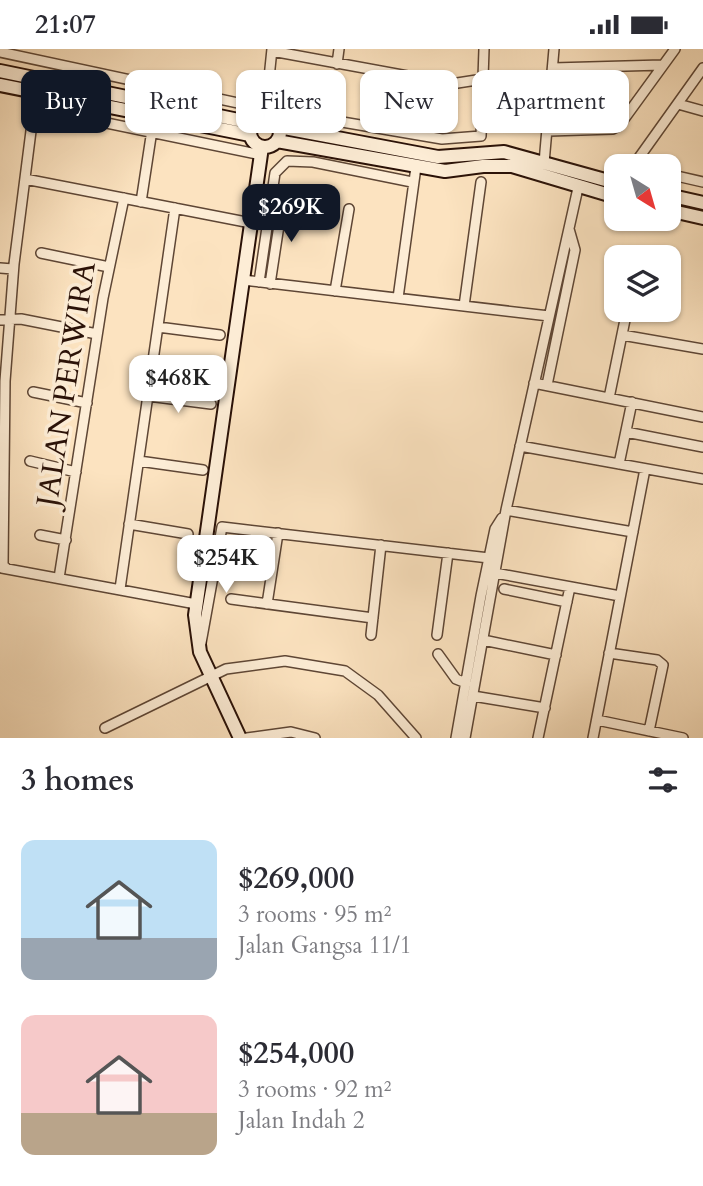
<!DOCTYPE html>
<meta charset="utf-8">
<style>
:root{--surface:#fff;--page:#f2f2f3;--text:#2b2b33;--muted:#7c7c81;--accent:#111827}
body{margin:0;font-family:Cardo,serif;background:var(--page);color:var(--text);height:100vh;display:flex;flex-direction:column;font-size:26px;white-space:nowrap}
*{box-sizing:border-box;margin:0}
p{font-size:23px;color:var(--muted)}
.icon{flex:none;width:38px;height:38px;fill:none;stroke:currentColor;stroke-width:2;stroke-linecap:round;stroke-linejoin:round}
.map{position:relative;height:689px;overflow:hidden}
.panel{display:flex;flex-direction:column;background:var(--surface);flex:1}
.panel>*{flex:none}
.guide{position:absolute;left:21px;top:21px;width:662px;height:63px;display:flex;gap:14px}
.needle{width:46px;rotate:143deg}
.buttons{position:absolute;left:604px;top:105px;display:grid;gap:14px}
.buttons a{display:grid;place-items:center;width:77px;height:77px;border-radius:14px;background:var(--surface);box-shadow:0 2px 5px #0004;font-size:35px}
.price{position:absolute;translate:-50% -60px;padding:0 16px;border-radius:14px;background:#fff;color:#222;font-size:23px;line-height:46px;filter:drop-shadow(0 2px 4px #0008)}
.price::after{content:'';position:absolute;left:50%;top:42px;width:21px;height:16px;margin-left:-10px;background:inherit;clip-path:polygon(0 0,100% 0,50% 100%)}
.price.active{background:var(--accent);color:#fff}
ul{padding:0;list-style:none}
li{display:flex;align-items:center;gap:21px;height:175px;padding:0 21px}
li span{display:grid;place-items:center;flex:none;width:196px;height:140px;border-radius:14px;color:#555}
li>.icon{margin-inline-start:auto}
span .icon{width:84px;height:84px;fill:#fffc;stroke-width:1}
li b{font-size:30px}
h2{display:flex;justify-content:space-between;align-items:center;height:84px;padding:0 21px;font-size:30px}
.chip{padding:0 24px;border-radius:14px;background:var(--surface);box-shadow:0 2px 5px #0004;font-size:24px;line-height:63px}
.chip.active{background:var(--accent);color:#fff}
.status{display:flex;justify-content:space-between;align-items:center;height:49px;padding:0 35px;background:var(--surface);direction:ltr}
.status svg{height:19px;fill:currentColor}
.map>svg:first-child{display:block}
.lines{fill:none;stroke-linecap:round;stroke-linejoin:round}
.street-casing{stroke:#5e4635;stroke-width:12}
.secondary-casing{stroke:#2a1107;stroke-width:16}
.street{stroke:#fdedd6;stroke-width:9}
.secondary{stroke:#fdedd6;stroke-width:12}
.labels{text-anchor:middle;stroke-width:7;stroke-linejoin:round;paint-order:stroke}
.street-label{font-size:30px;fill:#2a1107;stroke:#fdedd6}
</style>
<div class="status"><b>21:07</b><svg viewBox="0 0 49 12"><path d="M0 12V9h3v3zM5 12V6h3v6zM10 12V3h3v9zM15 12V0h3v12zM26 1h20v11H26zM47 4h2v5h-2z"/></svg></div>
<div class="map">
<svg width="703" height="689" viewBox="0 0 703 689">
<rect width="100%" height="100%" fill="#fce3c0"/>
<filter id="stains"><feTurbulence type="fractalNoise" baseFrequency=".00286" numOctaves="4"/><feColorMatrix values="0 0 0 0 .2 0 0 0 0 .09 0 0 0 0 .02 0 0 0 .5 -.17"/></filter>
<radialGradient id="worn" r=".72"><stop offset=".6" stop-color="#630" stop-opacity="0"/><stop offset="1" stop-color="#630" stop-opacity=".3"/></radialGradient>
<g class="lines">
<defs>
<path id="street" d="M 272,2 L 451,35 L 483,30
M 0,3 L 266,60 L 442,90 L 481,87 L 484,0
M 337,15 L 339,0
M 553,19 L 662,16
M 678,55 L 703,62
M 34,59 L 261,106
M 265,68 L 272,0
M 549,82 L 613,80 L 619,77 L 675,0
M 544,114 L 554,0
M 633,117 L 703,19
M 668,125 L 703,133
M 25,130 L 251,174
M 141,153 L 154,68
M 41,204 L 109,218
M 0,219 L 13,220
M 243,231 L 549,267
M 259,233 L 275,124 L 287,112 L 313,113 L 412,133
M 270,235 L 283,150
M 335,242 L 349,160
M 398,249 L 416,118
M 464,257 L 481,133
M 0,271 L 21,270 L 97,285
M 158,278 L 220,286
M 622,286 L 703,300
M 534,334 L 703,368
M 547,336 L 575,201 L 569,180
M 33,343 L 87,354
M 148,347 L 211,355
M 609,349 L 627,261
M 626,383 L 703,398
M 520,397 L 703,430
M 30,412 L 76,423
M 139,412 L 203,421
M 619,415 L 632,353
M 506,461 L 633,483
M 129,475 L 188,485
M 40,486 L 66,491
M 2,519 L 196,555
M 7,520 L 3,516 L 5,332 L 14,215 L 36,43
M 495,524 L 620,547
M 59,529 L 103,249 L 124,149
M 120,540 L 175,159
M 504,540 L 567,553
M 231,550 L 373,569
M 267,555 L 278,484
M 371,586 L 381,496
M 437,586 L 448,504
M 483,591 L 556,606
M 201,594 L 222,478 L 489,509
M 609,604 L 657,611 L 663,616 L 649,682
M 438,605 L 456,630 L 466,634
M 473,647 L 545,659
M 597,671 L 683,689
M 105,679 L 226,620 L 285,612 L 345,622 L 378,646 L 416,689
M 247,689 L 291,683 L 315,689
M 456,689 L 481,547 L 495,480 L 502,469
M 465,689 L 506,461 L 578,139
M 538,689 L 570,538
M 593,689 L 645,420"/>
<path id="secondary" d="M 0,22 L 253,74
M 0,36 L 250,86
M250 83a15 15 0 1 1 30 0a15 15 0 1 1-30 0Z
M 279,78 L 438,108 L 504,103 L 616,134
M 277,92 L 445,122 L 483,117 L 512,117 L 616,148
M 668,146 L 703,154
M 668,161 L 703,169
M 240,689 L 200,603 L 195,566 L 262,98"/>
</defs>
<use href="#street" class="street-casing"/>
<use href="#secondary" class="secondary-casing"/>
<use href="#street" class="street"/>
<use href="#secondary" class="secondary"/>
</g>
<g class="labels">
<g class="street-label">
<text transform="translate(66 335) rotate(-81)" y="10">JALAN PERWIRA</text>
</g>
</g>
<rect width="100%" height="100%" filter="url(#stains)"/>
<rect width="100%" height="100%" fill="url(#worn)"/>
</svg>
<div class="buttons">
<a><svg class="needle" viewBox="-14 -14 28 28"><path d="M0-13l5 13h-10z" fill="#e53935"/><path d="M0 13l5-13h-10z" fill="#7c7c81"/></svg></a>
<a><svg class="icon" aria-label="layers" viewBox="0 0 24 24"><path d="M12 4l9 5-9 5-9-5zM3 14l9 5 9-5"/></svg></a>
</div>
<b class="price active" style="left:291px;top:195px">$269K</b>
<b class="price" style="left:178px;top:366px">$468K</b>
<b class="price" style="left:226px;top:546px">$254K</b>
<div class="guide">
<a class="chip active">Buy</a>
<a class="chip">Rent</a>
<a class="chip">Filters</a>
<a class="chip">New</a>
<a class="chip">Apartment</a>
</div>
</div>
<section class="panel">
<h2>3 homes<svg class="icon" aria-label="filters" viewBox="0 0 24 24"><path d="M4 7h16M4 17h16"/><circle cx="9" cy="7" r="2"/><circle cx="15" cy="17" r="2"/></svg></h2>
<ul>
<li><span style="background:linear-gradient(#bfe0f5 70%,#9aa5b1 0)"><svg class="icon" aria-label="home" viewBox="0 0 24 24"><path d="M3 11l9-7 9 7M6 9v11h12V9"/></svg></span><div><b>$269,000</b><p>3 rooms · 95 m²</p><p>Jalan Gangsa 11/1</p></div></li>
<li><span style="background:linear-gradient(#f6c9c9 70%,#b9a48a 0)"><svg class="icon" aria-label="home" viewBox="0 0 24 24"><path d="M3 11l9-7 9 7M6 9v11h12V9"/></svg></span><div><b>$254,000</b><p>3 rooms · 92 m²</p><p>Jalan Indah 2</p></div></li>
</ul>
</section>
